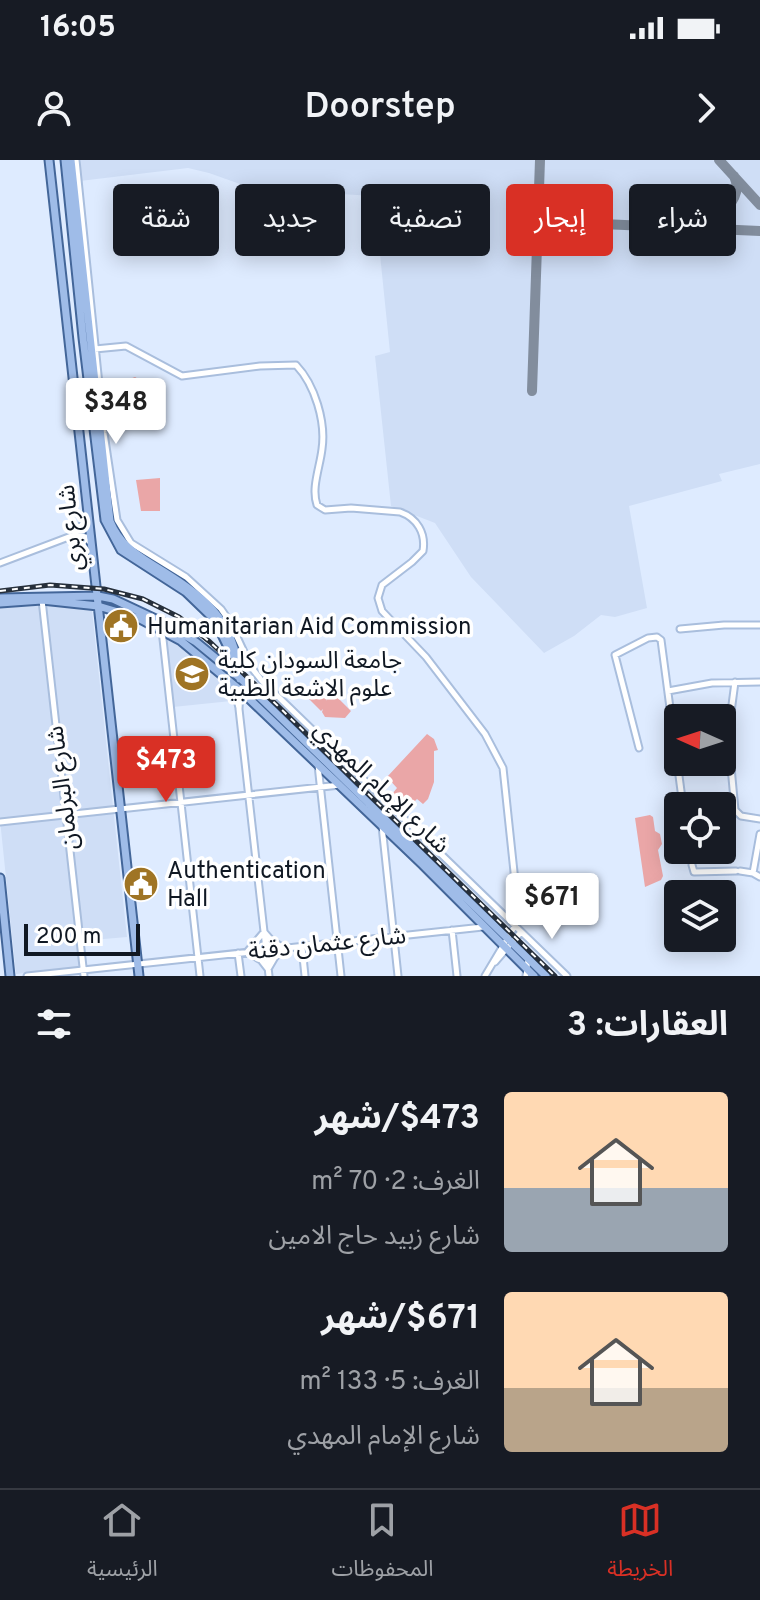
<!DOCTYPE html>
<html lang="ar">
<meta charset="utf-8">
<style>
:root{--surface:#171b24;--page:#20242c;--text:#f1f3f6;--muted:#9ea1a6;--line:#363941;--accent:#d93025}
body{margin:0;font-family:Overpass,"Noto Sans Arabic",sans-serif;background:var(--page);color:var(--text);direction:rtl;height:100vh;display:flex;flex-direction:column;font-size:30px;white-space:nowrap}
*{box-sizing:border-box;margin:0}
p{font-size:26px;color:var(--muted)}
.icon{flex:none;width:44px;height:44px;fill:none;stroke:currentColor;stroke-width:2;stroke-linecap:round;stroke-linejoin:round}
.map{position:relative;height:816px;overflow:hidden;direction:ltr}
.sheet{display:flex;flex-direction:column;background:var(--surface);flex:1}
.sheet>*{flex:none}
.hud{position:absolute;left:24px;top:24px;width:712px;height:72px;direction:rtl;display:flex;gap:16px}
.needle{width:52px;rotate:273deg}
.buttons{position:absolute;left:664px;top:544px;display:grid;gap:16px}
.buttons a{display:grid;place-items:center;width:72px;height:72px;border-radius:8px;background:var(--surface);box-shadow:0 4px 20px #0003;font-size:40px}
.scale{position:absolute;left:24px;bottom:20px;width:116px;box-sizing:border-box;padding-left:8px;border:4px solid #101823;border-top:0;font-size:22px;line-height:28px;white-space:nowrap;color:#101823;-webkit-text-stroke:6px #fff;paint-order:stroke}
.price{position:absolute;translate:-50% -68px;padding:0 18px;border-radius:8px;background:#fff;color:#222;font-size:26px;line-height:52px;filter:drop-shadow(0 2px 4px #0008)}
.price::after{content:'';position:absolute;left:50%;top:48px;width:24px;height:18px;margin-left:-12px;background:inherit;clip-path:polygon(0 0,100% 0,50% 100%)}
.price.current{background:var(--accent);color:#fff}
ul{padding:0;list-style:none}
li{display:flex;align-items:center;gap:24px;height:200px;padding:0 32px}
li span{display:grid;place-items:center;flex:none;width:224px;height:160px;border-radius:8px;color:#555}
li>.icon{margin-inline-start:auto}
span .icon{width:96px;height:96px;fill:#fffc;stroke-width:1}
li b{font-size:34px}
h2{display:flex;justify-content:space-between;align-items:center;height:96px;padding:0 32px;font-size:34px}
.pill{padding:0 28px;border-radius:8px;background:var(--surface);box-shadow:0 4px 20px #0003;font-size:28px;line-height:72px}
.pill.current{background:var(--accent);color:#fff}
.status{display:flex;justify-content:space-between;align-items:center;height:56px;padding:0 40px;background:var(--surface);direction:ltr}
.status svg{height:22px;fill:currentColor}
header{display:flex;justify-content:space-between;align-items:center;height:104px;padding:0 32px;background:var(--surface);font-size:36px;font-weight:600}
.tabs{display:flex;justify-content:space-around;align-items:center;height:112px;border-top:2px solid var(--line);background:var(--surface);font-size:22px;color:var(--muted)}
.tabs a{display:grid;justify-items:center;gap:4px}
.tabs .current{color:var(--accent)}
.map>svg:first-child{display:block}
.built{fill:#cfdef6}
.green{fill:#eaa6a7}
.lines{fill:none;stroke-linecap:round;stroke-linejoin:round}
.taxiway{stroke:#828d9d;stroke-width:10}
.minor-casing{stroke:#a9bedd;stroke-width:9}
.major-casing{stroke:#436699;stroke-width:11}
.minor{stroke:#fff;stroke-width:5}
.major{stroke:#9fbce8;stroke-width:7}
.rail-casing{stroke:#262f3b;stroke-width:5}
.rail{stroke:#fff;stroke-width:2;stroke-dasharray:6;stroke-linecap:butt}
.labels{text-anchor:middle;stroke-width:7;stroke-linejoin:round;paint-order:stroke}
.street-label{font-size:24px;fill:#101823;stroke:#fff}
.poi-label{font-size:24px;fill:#101823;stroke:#fff;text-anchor:start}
</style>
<div class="status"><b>16:05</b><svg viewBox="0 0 49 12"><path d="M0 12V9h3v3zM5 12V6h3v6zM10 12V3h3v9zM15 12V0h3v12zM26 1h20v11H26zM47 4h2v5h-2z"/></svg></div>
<header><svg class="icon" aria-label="forward" viewBox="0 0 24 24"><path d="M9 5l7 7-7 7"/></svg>Doorstep<svg class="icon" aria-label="person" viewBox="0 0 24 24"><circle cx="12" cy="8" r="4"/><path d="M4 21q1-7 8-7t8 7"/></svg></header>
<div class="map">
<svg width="760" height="816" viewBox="0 0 760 816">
<rect width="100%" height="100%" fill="#deebff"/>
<path class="built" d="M 81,0 L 760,0 L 760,304 L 719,314 L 722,321 L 629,346 L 647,448 L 615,457 L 601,455 L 574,476 L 544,493 L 471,417 L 435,363 L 391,346 L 375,196 L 390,192 L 374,36 L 340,34 L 261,50 L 240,24 L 209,13 L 188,8 L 80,21 Z
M 50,445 L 92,451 L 127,777 L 81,781 L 84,806 L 16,814 L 0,660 L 0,448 Z
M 166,478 L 199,500 L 229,529 L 231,541 L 173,547 Z"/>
<path class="green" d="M 135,217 L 153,228 L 148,236 L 117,239 L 116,224 Z
M 160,318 L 160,351 L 141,351 L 136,320 Z
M 300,528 L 321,529 L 327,537 L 326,541 L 328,537 L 336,536 L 351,551 L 345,558 L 325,557 L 322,552 L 323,549 L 321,551 L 299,529 Z
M 427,574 L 434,579 L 438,590 L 434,591 L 434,622 L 428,639 L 423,644 L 417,639 L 413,643 L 407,637 L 401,643 L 392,634 L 397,628 L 387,617 Z
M 650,655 L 653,657 L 655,671 L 660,674 L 662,684 L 658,690 L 663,716 L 661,720 L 645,727 L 635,658 Z"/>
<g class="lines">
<path class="taxiway" d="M 719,0 L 760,45
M 699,67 C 718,58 745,39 734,16
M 538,79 L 544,67 L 557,62 L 760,71
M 532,231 L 540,0"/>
<defs>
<path id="minor" d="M 76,0 L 104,273 L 117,360 L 131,383 L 186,417 L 221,449 L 230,462 L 251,507 L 262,521 L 567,816
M 95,189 L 126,186 L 182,216 L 260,206 L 296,205 C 315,225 326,262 322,289 C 320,307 311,328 317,345 L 325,350 L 351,348 L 400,352 C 417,358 426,373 423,391 L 412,402 L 382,425 L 378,438 L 382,451 L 426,497 L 485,574 L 503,608 L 519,759 L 485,816
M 74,375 L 88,357
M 0,403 L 74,375 L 86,377 L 91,384
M 42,440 L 84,816
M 680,469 L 724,465 L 760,465
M 162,470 L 200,816
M 735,522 L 728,575 L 735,650 L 741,656 L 760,659
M 234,527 L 239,548
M 240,531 L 239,549 L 269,816
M 668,531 L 712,523 L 760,522
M 639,588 L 615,495 L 648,478 L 657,477 L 661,480 L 683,646
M 318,605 L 341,816
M 0,662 L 340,625
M 382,666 L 398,816
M 690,690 L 691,694
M 692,705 L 694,712 L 736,711
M 740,711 L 753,713 L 760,717
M 753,713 L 760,674
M 452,770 L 457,816
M 264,772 L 271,780 L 285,789 L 275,797 L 268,809 L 261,800 L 247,792 Z
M 302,787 L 305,816
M 238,793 L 241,816
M 495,802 L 521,772
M 27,816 L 483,767
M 526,816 L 528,799"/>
<path id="major" d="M 49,0 L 139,816
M 65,0 L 83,178 L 105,360 L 121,390 L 186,432 L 215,460 L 227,485 L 234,514
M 71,0 L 110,361 C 119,383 134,393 153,405 C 202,435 235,457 240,519
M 0,438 L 98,436 L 113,439 L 162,462 L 196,482 L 240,518 L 546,816
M 0,443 L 42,440 L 98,446 L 138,458 L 181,481 L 240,530 L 423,705 L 534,816
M 0,718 L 10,816"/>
</defs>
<use href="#minor" class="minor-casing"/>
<use href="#major" class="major-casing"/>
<use href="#minor" class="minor"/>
<use href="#major" class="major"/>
<defs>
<path id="rail" d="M 0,431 L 50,425 L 104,429 L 143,439 L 179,457 L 210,482 L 279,547 L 555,816"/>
</defs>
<use href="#rail" class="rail-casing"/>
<use href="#rail" class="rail"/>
</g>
<defs>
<symbol id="civic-disc" viewBox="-11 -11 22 22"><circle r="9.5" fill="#9f7424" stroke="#fff"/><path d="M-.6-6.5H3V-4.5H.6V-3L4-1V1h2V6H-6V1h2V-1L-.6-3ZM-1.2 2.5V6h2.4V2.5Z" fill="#fff"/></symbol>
<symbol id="university-disc" viewBox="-11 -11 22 22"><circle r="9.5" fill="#9f7424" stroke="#fff"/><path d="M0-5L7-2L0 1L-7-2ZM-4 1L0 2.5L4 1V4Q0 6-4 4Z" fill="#fff"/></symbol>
</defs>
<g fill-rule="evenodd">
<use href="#civic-disc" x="101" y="446" width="40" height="40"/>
<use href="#university-disc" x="172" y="494" width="40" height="40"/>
<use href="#civic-disc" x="121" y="704" width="40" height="40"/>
</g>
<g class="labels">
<g class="street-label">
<text transform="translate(70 368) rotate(-96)" y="8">شارع بري</text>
<text transform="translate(382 627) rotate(44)" y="8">شارع الإمام المهدي</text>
<text transform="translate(62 628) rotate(-97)" y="8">شارع البرلمان</text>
<text transform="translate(327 783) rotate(-6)" y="8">شارع عثمان دقنة</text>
</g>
<g class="poi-label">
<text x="147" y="474">Humanitarian Aid Commission</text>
<text x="218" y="508">جامعة السودان كلية<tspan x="218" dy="28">علوم الاشعة الطبية</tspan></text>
<text x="167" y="718">Authentication<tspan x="167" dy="28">Hall</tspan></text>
</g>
</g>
</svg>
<div class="buttons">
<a><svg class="needle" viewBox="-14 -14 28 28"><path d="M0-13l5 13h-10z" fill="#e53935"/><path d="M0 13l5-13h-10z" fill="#9ea1a6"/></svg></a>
<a><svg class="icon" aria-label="locate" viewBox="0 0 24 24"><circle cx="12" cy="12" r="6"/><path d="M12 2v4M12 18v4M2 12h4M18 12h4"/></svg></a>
<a><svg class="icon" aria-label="layers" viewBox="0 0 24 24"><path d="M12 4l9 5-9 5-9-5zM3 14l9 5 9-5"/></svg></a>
</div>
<div class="scale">200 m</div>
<b class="price" style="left:116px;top:286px">$348</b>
<b class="price current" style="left:166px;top:644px">$473</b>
<b class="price" style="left:552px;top:781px">$671</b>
<div class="hud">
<a class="pill">شراء</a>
<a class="pill current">إيجار</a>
<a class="pill">تصفية</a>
<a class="pill">جديد</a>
<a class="pill">شقة</a>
</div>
</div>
<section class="sheet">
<h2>العقارات: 3<svg class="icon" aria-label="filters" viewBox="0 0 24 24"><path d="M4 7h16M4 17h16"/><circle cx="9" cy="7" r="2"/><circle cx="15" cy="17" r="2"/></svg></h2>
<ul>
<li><span style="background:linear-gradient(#ffd9b3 60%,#9aa5b1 0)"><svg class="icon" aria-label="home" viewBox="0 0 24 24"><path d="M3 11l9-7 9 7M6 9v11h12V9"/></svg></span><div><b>$473/شهر</b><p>الغرف: 2 · 70 m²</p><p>شارع زبيد حاج الامين</p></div></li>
<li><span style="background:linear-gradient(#ffd9b3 60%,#b9a48a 0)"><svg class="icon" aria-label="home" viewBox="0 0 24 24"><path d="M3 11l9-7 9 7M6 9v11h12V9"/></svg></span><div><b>$671/شهر</b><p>الغرف: 5 · 133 m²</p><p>شارع الإمام المهدي</p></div></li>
</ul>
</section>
<nav class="tabs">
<a class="current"><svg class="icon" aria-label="map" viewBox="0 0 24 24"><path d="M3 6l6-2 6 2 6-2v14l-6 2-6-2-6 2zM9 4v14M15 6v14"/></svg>الخريطة</a>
<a><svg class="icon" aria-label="saved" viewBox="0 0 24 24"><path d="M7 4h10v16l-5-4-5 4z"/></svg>المحفوظات</a>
<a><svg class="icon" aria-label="home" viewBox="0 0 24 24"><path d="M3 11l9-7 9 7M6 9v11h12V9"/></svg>الرئيسية</a>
</nav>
